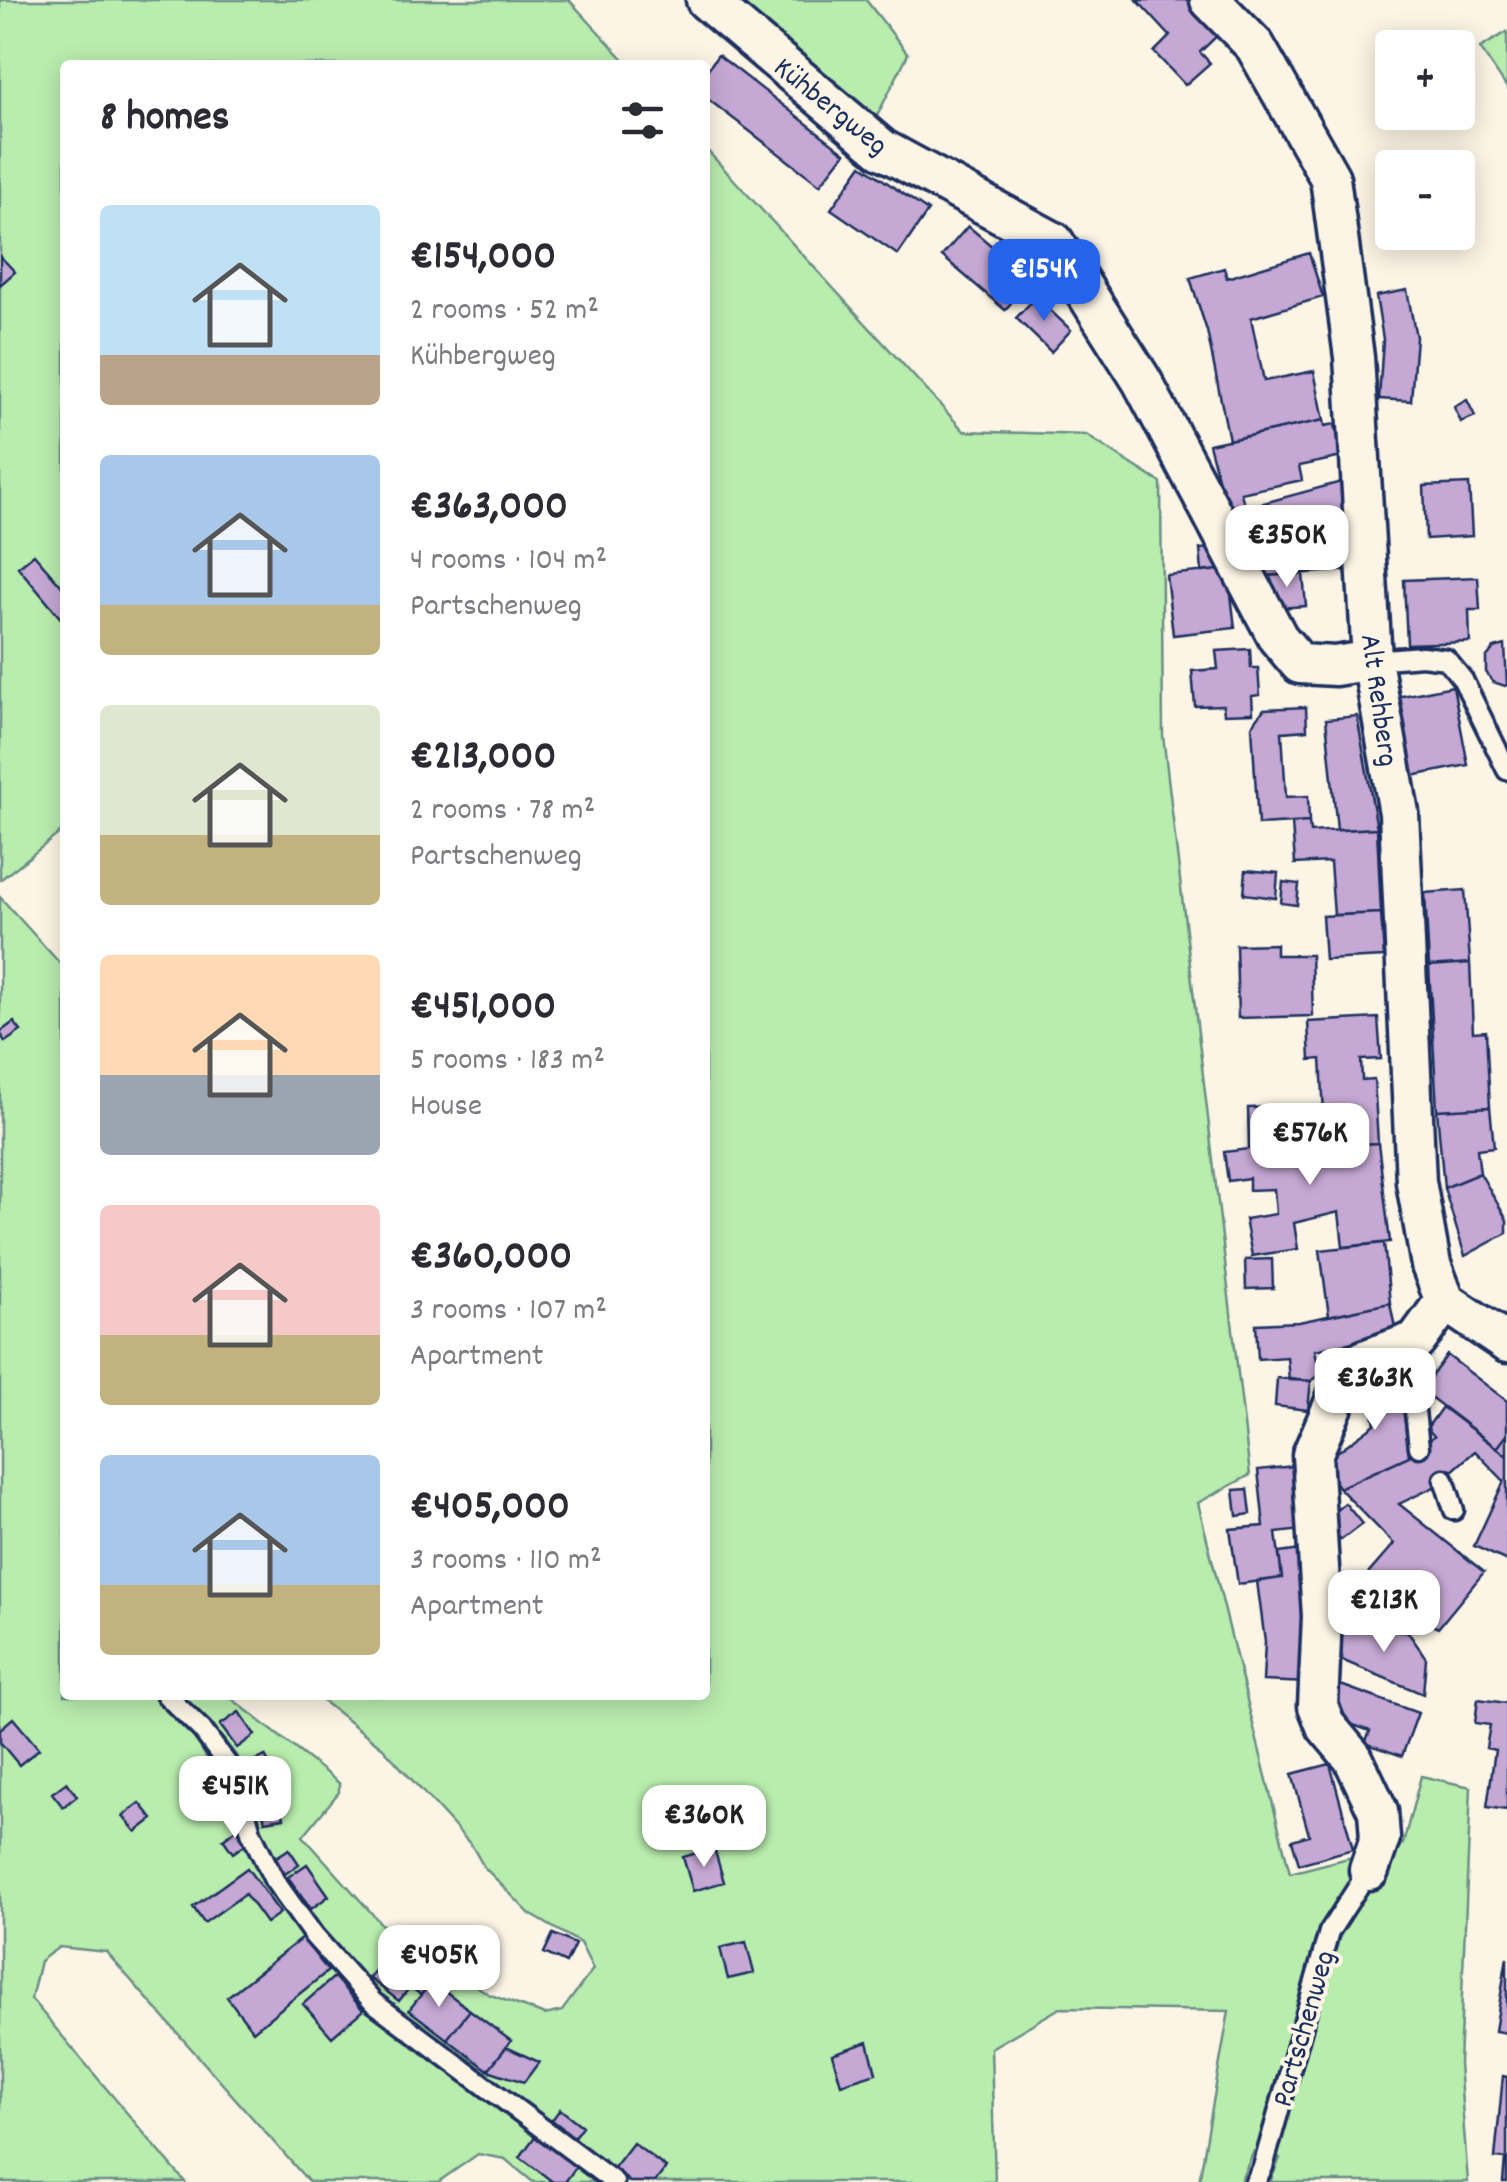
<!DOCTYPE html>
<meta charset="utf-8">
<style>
:root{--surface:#fff;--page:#f7f7f7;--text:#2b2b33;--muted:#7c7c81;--accent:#2563eb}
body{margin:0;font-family:Dekko,sans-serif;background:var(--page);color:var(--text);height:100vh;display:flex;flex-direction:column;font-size:38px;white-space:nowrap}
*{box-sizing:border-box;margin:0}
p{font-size:32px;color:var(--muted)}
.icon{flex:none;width:55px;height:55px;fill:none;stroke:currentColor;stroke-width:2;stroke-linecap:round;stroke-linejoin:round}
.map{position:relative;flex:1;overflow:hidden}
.panel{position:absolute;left:60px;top:60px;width:650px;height:1640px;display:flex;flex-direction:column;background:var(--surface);border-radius:10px;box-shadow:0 5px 25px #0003}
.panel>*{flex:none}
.buttons{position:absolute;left:1375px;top:30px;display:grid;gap:20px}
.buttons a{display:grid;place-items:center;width:100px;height:100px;border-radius:10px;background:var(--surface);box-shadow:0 5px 25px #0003;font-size:50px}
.price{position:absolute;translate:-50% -85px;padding:0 22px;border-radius:20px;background:#fff;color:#222;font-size:32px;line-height:65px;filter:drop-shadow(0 2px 5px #0008)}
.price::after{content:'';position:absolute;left:50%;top:60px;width:30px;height:22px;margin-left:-15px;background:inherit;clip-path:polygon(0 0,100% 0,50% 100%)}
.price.on{background:var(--accent);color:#fff}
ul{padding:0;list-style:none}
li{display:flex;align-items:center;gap:30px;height:250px;padding:0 40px}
li span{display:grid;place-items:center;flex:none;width:280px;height:200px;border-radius:10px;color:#555}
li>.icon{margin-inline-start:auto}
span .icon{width:120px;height:120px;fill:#fffc;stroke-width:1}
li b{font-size:42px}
h2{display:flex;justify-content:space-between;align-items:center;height:120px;padding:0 40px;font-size:42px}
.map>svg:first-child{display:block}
.green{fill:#b9edae;stroke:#6a8e86;stroke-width:2.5}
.building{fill:#c5a8d4;stroke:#1b2f5e;stroke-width:2.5}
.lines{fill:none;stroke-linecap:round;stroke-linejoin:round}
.lane-casing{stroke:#1b2f5e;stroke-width:25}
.street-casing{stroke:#1b2f5e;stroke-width:45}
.lane{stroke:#fcf5e5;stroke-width:18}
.street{stroke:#fcf5e5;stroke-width:38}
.labels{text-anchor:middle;stroke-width:8;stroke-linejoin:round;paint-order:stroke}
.street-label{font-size:30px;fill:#1b2f5e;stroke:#fcf5e5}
</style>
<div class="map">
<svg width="1507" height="2182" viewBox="0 0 1507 2182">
<rect width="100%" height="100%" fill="#fcf5e5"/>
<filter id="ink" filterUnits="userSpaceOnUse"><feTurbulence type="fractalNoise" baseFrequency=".01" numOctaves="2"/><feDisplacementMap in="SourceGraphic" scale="20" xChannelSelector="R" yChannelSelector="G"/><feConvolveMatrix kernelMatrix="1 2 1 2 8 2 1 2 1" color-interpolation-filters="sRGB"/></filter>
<g filter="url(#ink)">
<path class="green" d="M 0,0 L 569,0 L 629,65 L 65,65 L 65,829 L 0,880 Z
M 732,0 L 866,0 L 908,54 L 874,122 Z
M 1507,32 L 1507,88 L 1480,48 Z
M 705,148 L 964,431 L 1086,435 L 1161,483 L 1163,735 L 1250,1475 L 1198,1503 L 1290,1873 L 1403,1844 L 1421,1776 L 1471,1787 L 1459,2064 L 1468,2182 L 1270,2182 L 1280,2158 L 1254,2151 L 1240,2182 L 1199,2182 L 1229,2011 L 1060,2008 L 991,2048 L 995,2182 L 626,2182 L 379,1996 L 319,1931 L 281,1876 L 258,1829 L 247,1770 L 211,1723 L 182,1695 L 227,1695 L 339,1783 L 339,1792 L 303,1836 L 392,1936 L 439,1959 L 488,1994 L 545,2015 L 562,2011 L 593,1969 L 580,1943 L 530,1914 L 484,1867 L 472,1846 L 383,1748 L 315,1695 L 705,1695 Z
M 0,897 L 65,969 L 65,1695 L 151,1695 L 194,1736 L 308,1940 L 366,2008 L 604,2182 L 533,2182 L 505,2159 L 478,2154 L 438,2182 L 309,2182 L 106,1952 L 59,1947 L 40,1961 L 31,1999 L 185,2182 L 0,2182 Z"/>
<path class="building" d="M 1137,0 L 1188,0 L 1219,34 L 1200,52 L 1210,63 L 1185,85 L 1154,52 L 1170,36 Z
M 718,55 L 845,153 L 820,185 L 705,97 L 705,73 Z
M 862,165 L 928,211 L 898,255 L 831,209 Z
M 968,226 L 1031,279 L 1005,310 L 942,256 Z
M 1309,253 L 1323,297 L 1251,318 L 1264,381 L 1314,371 L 1324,420 L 1229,440 L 1207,331 L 1190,278 L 1224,268 L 1227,278 Z
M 0,256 L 15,272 L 0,285 Z
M 1407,290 L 1416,337 L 1411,401 L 1379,399 L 1383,339 L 1376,296 Z
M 1036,297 L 1071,330 L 1051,352 L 1016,318 Z
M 1467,400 L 1475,416 L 1461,422 L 1454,407 Z
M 1324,420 L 1325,426 L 1335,424 L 1342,457 L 1299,466 L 1302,480 L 1241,493 L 1245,508 L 1341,482 L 1344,510 L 1247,537 L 1243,523 L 1231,527 L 1209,444 Z
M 1469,484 L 1472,536 L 1426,539 L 1424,486 Z
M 1344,510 L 1349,570 L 1264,576 L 1261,533 Z
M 1219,547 L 1228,569 L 1202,572 L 1200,549 Z
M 34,554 L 65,590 L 63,621 L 18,567 Z
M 1228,569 L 1235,628 L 1173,635 L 1166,575 Z
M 1303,574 L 1306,606 L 1277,608 L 1264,576 Z
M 1478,577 L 1480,610 L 1469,610 L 1470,642 L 1407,644 L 1404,580 Z
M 1505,645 L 1507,685 L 1505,686 L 1493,682 L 1486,672 L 1486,658 L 1494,648 Z
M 1250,649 L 1251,668 L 1258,668 L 1260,695 L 1252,696 L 1253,713 L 1224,714 L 1223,705 L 1195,706 L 1192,671 L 1218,669 L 1216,651 Z
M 1453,686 L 1468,765 L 1412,776 L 1397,697 Z
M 1306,707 L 1307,730 L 1282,732 L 1286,797 L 1308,796 L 1309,822 L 1258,825 L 1252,726 L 1264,709 Z
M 1357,716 L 1377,828 L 1337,830 L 1326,719 Z
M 1309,822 L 1310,832 L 1377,828 L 1381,913 L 1334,915 L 1330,862 L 1295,864 L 1292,823 Z
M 1246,870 L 1278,873 L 1276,898 L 1244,894 Z
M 1283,882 L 1299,884 L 1297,905 L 1281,903 Z
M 1465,890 L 1470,963 L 1429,966 L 1425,893 Z
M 1381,913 L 1384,957 L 1325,960 L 1322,916 Z
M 1276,944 L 1276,955 L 1311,955 L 1313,1016 L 1238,1018 L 1236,945 Z
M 1470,963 L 1473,1032 L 1486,1031 L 1490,1107 L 1437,1110 L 1429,966 Z
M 1378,1018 L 1381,1059 L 1361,1060 L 1362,1080 L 1374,1079 L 1378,1143 L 1340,1145 L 1340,1133 L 1317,1134 L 1316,1115 L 1324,1114 L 1321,1059 L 1310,1060 L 1308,1022 Z
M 14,1022 L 21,1031 L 5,1042 L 0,1032 Z
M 1276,1107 L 1278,1158 L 1340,1145 L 1378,1143 L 1390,1242 L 1343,1247 L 1339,1212 L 1294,1223 L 1298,1249 L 1252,1256 L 1245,1219 L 1276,1214 L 1274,1189 L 1249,1190 L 1249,1178 L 1228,1181 L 1224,1152 L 1249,1149 L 1248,1108 Z
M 1490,1107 L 1494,1147 L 1477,1149 L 1480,1173 L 1444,1188 L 1437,1110 Z
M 1480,1173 L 1507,1220 L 1507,1233 L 1465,1256 L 1444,1188 Z
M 1384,1243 L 1390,1303 L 1329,1316 L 1320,1250 Z
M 1272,1259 L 1273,1288 L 1246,1289 L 1245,1260 Z
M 1390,1303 L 1396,1333 L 1315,1350 L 1320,1375 L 1311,1381 L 1289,1380 L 1287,1357 L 1258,1359 L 1256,1324 L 1299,1322 Z
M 1447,1355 L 1507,1401 L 1507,1435 L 1497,1448 L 1421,1390 Z
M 1398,1367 L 1409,1456 L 1339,1488 L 1321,1464 L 1375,1424 L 1366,1370 Z
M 1277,1378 L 1311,1381 L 1308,1410 L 1275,1406 Z
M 1442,1407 L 1507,1456 L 1507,1561 L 1474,1546 L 1504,1481 L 1475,1451 L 1434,1487 L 1399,1504 L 1484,1572 L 1438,1628 L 1383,1602 L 1362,1581 L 1394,1544 L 1339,1488 L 1409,1456 L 1434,1436 L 1427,1428 Z
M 1507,1435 L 1507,1456 L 1497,1448 Z
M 1294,1466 L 1302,1530 L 1276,1533 L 1282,1578 L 1238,1584 L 1230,1529 L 1264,1526 L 1258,1470 Z
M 1248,1489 L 1251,1514 L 1237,1516 L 1234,1490 Z
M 1345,1503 L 1362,1524 L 1341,1540 L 1325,1519 Z
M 1301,1550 L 1309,1683 L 1263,1681 L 1265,1642 L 1257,1581 L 1282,1578 L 1279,1553 Z
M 1344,1624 L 1408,1632 L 1426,1658 L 1423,1694 L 1334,1657 Z
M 1338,1684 L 1418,1713 L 1402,1756 L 1365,1743 L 1370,1731 L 1334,1718 L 1330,1707 Z
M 1478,1699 L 1507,1703 L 1507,1810 L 1487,1807 L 1495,1750 L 1486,1748 L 1490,1725 L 1475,1723 Z
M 239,1712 L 255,1735 L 237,1748 L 220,1725 Z
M 13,1718 L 39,1749 L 19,1765 L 0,1742 L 0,1729 Z
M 265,1756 L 274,1773 L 258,1781 L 250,1764 Z
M 1330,1764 L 1353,1849 L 1299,1864 L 1292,1840 L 1309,1835 L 1292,1774 Z
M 67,1782 L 77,1796 L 63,1807 L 52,1793 Z
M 278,1788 L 284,1818 L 265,1821 L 258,1791 Z
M 140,1803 L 153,1819 L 136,1832 L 123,1816 Z
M 237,1829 L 247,1843 L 233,1853 L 223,1839 Z
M 714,1848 L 724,1882 L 693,1891 L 683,1857 Z
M 289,1849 L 299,1864 L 285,1874 L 275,1858 Z
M 307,1864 L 329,1896 L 311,1909 L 288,1877 Z
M 247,1868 L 280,1913 L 266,1923 L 245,1894 L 204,1923 L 193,1907 Z
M 553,1934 L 575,1944 L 566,1963 L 544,1953 Z
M 302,1938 L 328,1971 L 253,2031 L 227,1997 Z
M 746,1942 L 754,1973 L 728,1979 L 720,1948 Z
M 1507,1957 L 1507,2033 L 1495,2031 Z
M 417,1958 L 438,1973 L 421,1995 L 401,1980 Z
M 380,1964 L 410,1987 L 399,2001 L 369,1978 Z
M 334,1977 L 363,2010 L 332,2037 L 303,2004 Z
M 432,1981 L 470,2010 L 447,2039 L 409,2010 Z
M 470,2010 L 511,2041 L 488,2070 L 447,2039 Z
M 868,2042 L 876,2073 L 841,2084 L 832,2054 Z
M 506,2047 L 539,2062 L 524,2082 L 488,2070 Z
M 1503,2076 L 1507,2077 L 1507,2182 L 1503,2182 L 1505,2159 L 1495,2158 Z
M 560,2109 L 582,2126 L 574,2137 L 552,2120 Z
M 536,2135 L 577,2166 L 565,2182 L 553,2182 L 520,2157 Z
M 633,2143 L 666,2168 L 655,2182 L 630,2182 L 613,2169 Z"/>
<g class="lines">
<defs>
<path id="lane" d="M 1372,660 L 1422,656 L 1446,659 L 1463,680 L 1507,770
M 1416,1342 L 1410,1366 L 1419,1447
M 1444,1479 L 1454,1510
M 166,1695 L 202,1730 L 236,1776 L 251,1832 L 274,1880 L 314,1936 L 373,2002 L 614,2182
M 1255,2182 L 1263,2167 L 1329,1932 L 1369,1870"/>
<path id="street" d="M 706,0 L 882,149 L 1054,242 L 1142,381 L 1278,638 L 1300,664 L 1335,666 L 1372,660
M 1210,0 L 1255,46 L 1330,178 L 1354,357 L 1372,660 L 1399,813 L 1416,1182 L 1431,1265 L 1445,1301 L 1507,1343
M 1369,1870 L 1380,1838 L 1378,1811 L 1353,1758 L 1326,1726 L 1318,1706 L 1322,1616 L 1312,1455 L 1340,1390 L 1364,1360 L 1416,1341 L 1445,1301"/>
</defs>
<use href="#lane" class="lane-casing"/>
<use href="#street" class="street-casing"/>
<use href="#lane" class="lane"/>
<use href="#street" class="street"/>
</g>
</g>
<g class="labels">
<g class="street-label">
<text transform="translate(832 105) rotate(39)" y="10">Kühbergweg</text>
<text transform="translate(1381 700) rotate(82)" y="10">Alt Rehberg</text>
<text transform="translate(1302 2028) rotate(-74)" y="10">Partschenweg</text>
</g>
</g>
</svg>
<div class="buttons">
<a>+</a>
<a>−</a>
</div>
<b class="price on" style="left:1044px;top:324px">€154K</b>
<b class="price" style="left:1287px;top:590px">€350K</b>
<b class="price" style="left:1310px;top:1188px">€576K</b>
<b class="price" style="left:1375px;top:1433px">€363K</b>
<b class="price" style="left:1384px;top:1655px">€213K</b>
<b class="price" style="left:235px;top:1841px">€451K</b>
<b class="price" style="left:704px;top:1870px">€360K</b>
<b class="price" style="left:439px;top:2010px">€405K</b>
<section class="panel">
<h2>8 homes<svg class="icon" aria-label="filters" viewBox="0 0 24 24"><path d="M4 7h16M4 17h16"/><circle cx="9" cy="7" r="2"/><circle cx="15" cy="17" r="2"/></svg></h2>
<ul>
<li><span style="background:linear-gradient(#bfe0f5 75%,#b9a48a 0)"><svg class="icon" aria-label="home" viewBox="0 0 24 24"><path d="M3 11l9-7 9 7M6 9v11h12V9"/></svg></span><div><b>€154,000</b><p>2 rooms · 52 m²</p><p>Kühbergweg</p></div></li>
<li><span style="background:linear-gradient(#a9c7e8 75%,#c2b280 0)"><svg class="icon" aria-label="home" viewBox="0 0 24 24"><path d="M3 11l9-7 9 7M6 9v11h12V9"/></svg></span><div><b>€363,000</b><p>4 rooms · 104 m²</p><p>Partschenweg</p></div></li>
<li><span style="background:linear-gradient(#dfe7d0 65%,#c2b280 0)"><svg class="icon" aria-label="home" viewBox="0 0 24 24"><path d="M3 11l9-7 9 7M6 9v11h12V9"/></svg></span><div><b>€213,000</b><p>2 rooms · 78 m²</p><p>Partschenweg</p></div></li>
<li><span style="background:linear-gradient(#ffd9b3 60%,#9aa5b1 0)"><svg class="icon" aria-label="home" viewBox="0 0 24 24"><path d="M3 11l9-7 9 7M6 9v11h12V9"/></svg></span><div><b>€451,000</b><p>5 rooms · 183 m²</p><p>House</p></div></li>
<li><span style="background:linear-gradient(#f6c9c9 65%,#c2b280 0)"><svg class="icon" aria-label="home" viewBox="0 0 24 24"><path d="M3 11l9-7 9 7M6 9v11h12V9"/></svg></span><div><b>€360,000</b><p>3 rooms · 107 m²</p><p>Apartment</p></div></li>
<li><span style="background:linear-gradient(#a9c7e8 65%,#c2b280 0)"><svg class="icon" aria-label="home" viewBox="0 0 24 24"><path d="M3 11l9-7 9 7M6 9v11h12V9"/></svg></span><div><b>€405,000</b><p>3 rooms · 110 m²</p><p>Apartment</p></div></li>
</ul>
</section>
</div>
